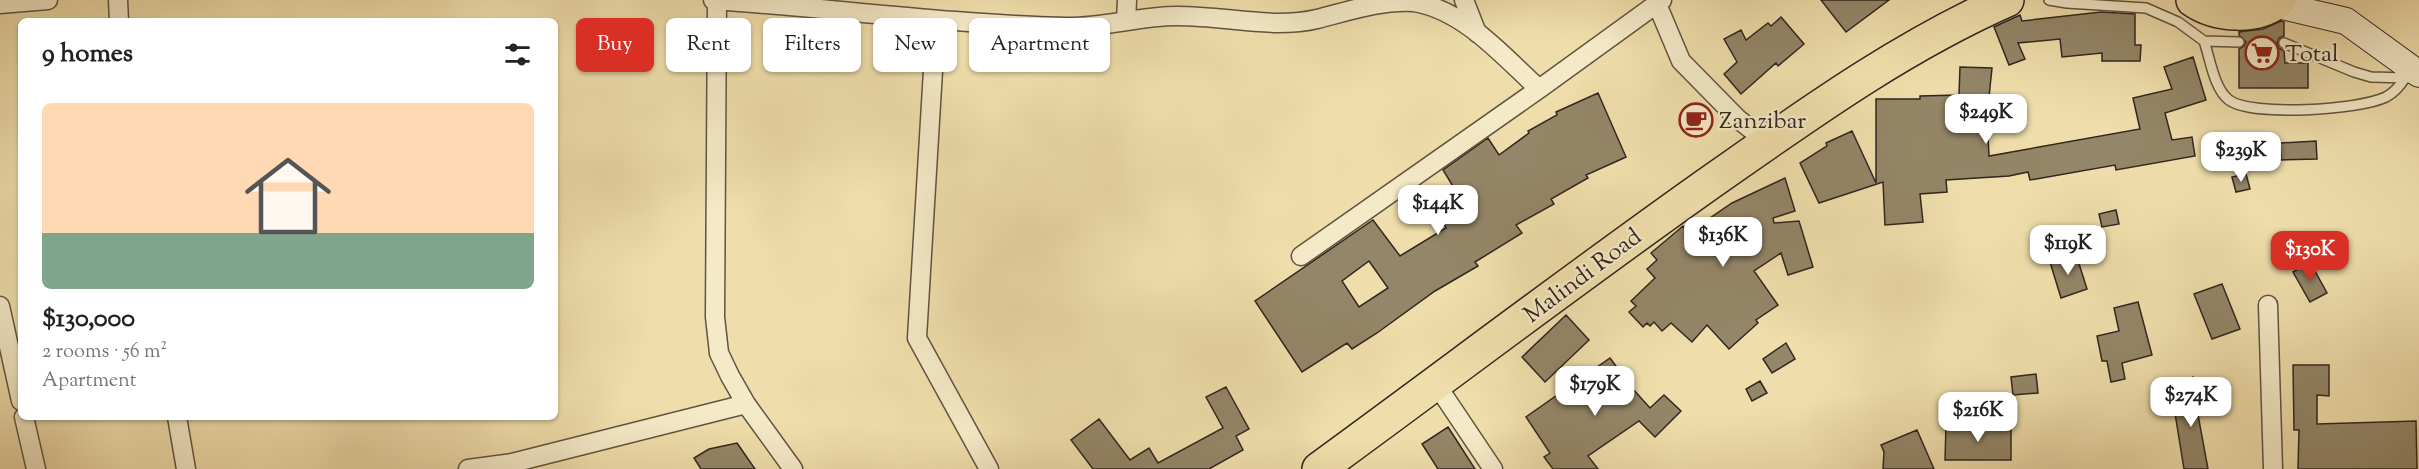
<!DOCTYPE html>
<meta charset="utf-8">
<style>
:root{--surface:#fff;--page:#f2f2f2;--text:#222;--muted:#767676;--line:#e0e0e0;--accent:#d93025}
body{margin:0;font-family:"Sorts Mill Goudy",serif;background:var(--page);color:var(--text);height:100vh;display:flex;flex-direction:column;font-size:22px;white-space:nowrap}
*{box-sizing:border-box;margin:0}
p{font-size:20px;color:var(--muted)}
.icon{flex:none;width:33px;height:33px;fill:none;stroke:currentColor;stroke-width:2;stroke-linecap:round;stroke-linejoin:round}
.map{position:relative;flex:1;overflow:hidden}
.panel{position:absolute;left:18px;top:18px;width:540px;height:402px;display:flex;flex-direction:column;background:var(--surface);border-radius:9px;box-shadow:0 2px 4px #0004}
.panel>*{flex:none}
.banner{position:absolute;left:576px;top:18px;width:570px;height:54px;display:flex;gap:12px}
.price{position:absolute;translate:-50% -51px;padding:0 14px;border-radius:12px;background:#fff;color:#222;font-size:20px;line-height:39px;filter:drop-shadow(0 2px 3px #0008)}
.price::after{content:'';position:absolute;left:50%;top:36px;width:18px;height:14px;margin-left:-9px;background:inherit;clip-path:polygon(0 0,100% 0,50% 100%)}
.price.on{background:var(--accent);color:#fff}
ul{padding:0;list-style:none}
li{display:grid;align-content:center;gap:12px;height:318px;padding:0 24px}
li+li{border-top:2px solid var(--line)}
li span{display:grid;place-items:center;height:186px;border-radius:9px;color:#555}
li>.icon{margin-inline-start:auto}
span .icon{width:108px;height:108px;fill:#fffc;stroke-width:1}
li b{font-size:26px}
h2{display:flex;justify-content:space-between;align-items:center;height:72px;padding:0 24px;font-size:26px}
.chip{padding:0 21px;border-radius:9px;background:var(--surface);box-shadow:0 2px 4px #0004;font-size:21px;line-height:54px}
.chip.on{background:var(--accent);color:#fff}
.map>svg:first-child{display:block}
.building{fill:#948668;stroke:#31261f;stroke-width:1.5;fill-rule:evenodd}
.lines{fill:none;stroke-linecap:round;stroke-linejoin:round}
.lane-casing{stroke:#605442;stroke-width:12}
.street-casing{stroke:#605442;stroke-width:21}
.secondary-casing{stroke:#31261f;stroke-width:28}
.highway-casing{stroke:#31261f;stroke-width:36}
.lane{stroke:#f5eac8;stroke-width:9}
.street{stroke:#f5eac8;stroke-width:18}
.secondary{stroke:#f5eac8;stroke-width:26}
.highway{stroke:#efdeab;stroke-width:33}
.labels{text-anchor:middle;stroke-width:4.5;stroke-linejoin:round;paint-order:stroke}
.poi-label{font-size:24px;fill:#31261f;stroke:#f5eac8;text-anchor:start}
.street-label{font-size:24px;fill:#31261f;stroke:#f5eac8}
</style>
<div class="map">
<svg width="2419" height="469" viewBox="0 0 2419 469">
<rect width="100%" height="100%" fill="#efdeab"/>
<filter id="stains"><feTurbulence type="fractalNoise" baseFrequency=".00333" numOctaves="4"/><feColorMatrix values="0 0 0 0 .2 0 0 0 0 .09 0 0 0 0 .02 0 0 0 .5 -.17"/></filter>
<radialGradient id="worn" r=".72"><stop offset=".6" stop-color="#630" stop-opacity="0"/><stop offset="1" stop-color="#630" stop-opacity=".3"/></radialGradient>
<path class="building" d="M 1821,0 L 1889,0 L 1846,32 Z
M 2101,12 L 2135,14 L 2135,45 L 2141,45 L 2140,61 L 2102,61 L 2102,53 L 2062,57 L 2060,39 L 2018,43 L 2025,59 L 2009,65 L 1994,27 L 2020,15 L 2022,21 Z
M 1781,17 L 1804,44 L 1778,66 L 1776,63 L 1741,94 L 1724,74 L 1737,62 L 1724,39 L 1741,30 L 1746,40 L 1768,23 L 1771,26 Z
M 2281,21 L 2284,22 L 2284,36 L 2279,38 L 2277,43 L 2279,48 L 2284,51 L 2285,63 L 2308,63 L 2308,88 L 2239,88 L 2239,49 L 2244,46 L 2246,42 L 2239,35 L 2239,32 L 2263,29 Z
M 2193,57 L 2206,100 L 2165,113 L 2172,140 L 2192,137 L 2195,156 L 2116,170 L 2115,165 L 2030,180 L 2028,172 L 2009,176 L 1946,180 L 1947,192 L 1920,194 L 1923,222 L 1885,225 L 1883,182 L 1819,203 L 1800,163 L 1827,146 L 1826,143 L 1852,131 L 1876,183 L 1876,99 L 1920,99 L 1920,96 L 1959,95 L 1960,67 L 1992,68 L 1987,116 L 1989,156 L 2140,129 L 2133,98 L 2172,89 L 2164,67 Z
M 1598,93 L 1626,157 L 1586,175 L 1588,178 L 1551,199 L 1554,204 L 1516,225 L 1522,233 L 1475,262 L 1478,266 L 1435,291 L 1377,333 L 1352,349 L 1347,343 L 1302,372 L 1255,301 L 1373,220 L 1400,256 L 1446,228 L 1443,223 L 1467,209 L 1443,170 L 1488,138 L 1499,155 L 1529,133 L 1528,131 L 1557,115 L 1556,112 ZM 1369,261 L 1388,288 L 1359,307 L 1342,281 Z
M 2316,141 L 2317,159 L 2281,160 L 2280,143 Z
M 2246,174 L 2250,189 L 2236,192 L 2232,177 Z
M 1785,178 L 1795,211 L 1773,218 L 1774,223 L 1799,221 L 1813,267 L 1788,275 L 1781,253 L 1754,271 L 1778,305 L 1756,320 L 1758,323 L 1729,349 L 1707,325 L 1692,342 L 1671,323 L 1662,331 L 1654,322 L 1650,326 L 1647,323 L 1643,327 L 1629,312 L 1636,306 L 1631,301 L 1655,278 L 1647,269 L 1657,260 L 1651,253 L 1683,226 L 1688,233 L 1732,203 Z
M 2116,210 L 2119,224 L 2102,227 L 2099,214 Z
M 2076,254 L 2087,289 L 2061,298 L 2050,262 Z
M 2310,262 L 2327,293 L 2310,302 L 2293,272 Z
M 2222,284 L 2240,329 L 2212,339 L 2194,294 Z
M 2138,302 L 2152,355 L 2122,363 L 2125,379 L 2111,382 L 2107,361 L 2102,361 L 2097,336 L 2119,331 L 2114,308 Z
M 1566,315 L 1589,340 L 1545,382 L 1522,357 Z
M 1786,343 L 1795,359 L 1772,373 L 1763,359 Z
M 1610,358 L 1632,388 L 1650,408 L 1664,395 L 1681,411 L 1655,437 L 1639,421 L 1588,456 L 1598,469 L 1553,469 L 1544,457 L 1550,453 L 1526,417 Z
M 2293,365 L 2329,365 L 2329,396 L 2317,395 L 2317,424 L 2416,421 L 2417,469 L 2298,469 L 2299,430 L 2294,430 Z
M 2036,374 L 2038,393 L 2013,395 L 2011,377 Z
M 2193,377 L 2206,397 L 2196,404 L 2208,469 L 2184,469 L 2174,407 L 2191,404 L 2178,386 Z
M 1760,381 L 1767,393 L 1752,401 L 1746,389 Z
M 1226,387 L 1249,429 L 1236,436 L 1243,450 L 1209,469 L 1093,469 L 1071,440 L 1099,419 L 1130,460 L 1149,448 L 1158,463 L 1223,428 L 1206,397 Z
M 1946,425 L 2011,426 L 2011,460 L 1945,460 Z
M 1448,427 L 1475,469 L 1438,469 L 1422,444 Z
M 1917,430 L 1934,469 L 1883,469 L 1884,452 L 1881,445 Z
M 737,443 L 755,469 L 701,469 L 694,458 L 709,449 Z"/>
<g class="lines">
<defs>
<path id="lane" d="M 2049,0 L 2067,3 L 2146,8 L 2178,22 L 2204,41 L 2239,42
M 2204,41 C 2210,58 2214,89 2229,100 C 2252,117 2359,110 2386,97 C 2395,92 2400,86 2405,78
M 2284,43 L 2354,72 L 2371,77 L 2408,78"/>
<path id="street" d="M 118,0 L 119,21
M 713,0 C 830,8 947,24 1065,27 C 1103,28 1139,16 1177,16 C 1211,16 1243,22 1277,23 C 1290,23 1305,22 1317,19 C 1349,11 1380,0 1414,2 C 1464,10 1503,56 1539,89 L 1662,0
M 717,0 L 715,317 L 719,353 L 730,376 L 746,404 L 793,469
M 1464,0 L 1477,33
M 0,4 L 48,0
M 1657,4 L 1681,61 L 1738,119 L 1767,142
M 936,20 L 917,338 L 989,469
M 1126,21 L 1127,0
M 1301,256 L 1539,89
M 2268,305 L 2273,469
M 0,306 L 21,401
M 1436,384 L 1493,469
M 24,417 L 36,469
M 177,417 L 186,469
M 468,469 L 512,463 L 746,404"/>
<path id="secondary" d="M 2274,4 L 2346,21 L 2419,74"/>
<path id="highway" d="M 2193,0 C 2216,16 2257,19 2279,0
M 1319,469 C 1452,372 1583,272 1718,177 C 1811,112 1903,46 2007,0"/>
</defs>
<use href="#lane" class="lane-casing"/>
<use href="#street" class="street-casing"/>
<use href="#secondary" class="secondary-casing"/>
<use href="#highway" class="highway-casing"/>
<use href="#lane" class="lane"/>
<use href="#street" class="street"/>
<use href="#secondary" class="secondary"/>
<use href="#highway" class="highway"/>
</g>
<defs>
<symbol id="supermarket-ring" viewBox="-11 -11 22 22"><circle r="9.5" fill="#f5eac8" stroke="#8f2418" stroke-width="1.5"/><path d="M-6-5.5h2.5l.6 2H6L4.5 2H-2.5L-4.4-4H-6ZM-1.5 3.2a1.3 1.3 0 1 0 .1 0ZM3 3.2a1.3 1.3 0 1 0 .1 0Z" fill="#8f2418"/></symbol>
<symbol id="cafe-ring" viewBox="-11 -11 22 22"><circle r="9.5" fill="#f5eac8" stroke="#8f2418" stroke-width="1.5"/><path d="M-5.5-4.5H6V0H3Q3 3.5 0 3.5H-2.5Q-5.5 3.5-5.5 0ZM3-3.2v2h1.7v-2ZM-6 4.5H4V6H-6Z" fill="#8f2418"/></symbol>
</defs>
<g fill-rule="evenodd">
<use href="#supermarket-ring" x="2243" y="34" width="38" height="38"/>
<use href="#cafe-ring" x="1677" y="101" width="38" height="38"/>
</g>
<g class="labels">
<g class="poi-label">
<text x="2285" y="61">Total</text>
<text x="1719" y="128">Zanzibar</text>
</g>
<g class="street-label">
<text transform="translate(1582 275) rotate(-37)" y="8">Malindi Road</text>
</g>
</g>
<rect width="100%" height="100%" filter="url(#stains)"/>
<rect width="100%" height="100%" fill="url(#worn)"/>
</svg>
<b class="price" style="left:1986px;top:145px">$249K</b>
<b class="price" style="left:2241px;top:183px">$239K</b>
<b class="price" style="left:1438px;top:236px">$144K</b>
<b class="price" style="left:1723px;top:268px">$136K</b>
<b class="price" style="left:2068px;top:276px">$119K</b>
<b class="price on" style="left:2310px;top:282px">$130K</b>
<b class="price" style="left:1595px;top:417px">$179K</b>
<b class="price" style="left:2191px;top:428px">$274K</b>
<b class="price" style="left:1978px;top:443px">$216K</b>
<div class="banner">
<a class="chip on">Buy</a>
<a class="chip">Rent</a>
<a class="chip">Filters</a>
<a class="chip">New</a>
<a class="chip">Apartment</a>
</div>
<section class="panel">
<h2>9 homes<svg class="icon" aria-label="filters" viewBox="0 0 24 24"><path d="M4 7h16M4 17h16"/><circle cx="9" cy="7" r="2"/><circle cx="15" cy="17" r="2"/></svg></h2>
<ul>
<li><span style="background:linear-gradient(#ffd9b3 70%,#7fa58c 0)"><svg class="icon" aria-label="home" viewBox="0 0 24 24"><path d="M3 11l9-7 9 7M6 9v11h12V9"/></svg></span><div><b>$130,000</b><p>2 rooms · 56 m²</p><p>Apartment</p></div></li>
</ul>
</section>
</div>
